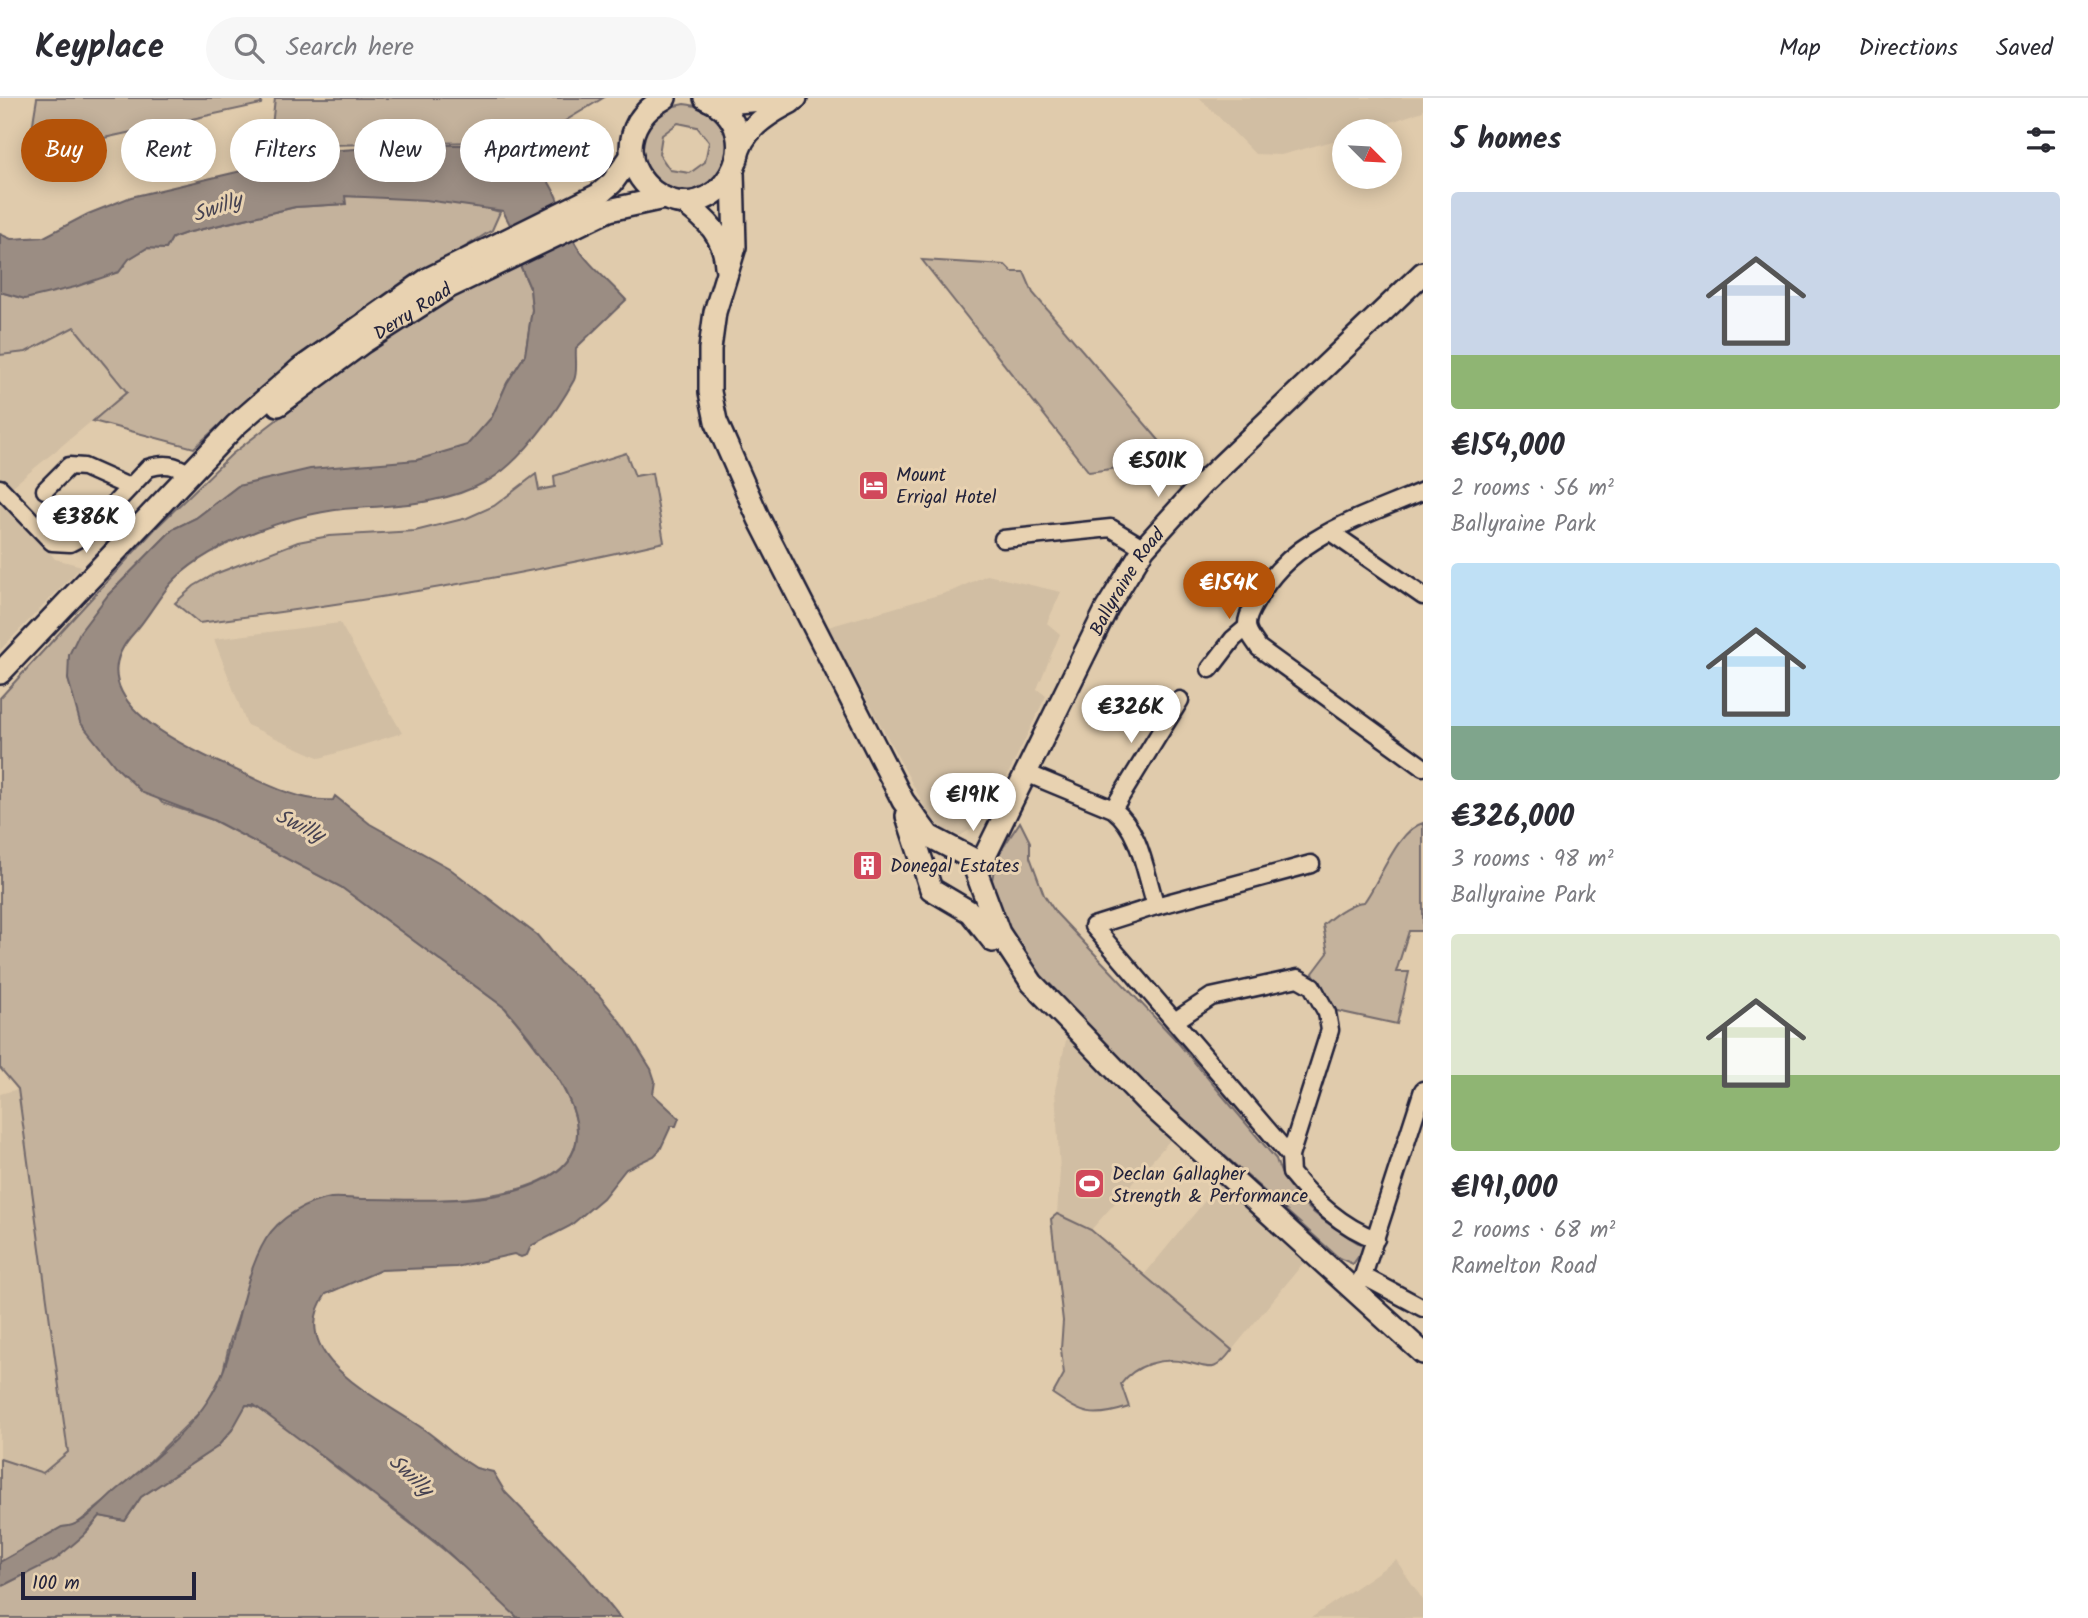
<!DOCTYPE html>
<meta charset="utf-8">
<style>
:root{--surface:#fff;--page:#f7f7f7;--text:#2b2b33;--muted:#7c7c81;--line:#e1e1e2;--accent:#b45309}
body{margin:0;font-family:Kalam,sans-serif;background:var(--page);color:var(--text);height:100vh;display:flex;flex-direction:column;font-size:26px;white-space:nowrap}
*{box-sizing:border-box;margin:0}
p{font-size:23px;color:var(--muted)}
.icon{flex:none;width:38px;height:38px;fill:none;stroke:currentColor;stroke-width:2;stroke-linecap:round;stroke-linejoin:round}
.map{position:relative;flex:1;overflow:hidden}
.sheet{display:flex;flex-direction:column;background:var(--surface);width:665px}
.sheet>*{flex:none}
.top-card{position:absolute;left:21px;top:21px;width:665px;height:63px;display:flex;gap:14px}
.needle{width:46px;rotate:114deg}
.buttons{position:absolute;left:1332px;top:21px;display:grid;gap:14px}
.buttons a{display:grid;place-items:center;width:70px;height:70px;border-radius:50%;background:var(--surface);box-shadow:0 4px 18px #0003;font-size:35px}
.scale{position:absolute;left:21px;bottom:18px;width:175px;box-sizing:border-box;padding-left:7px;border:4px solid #22223b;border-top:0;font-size:19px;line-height:24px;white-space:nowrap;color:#22223b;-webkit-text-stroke:5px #e8d2b1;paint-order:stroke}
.price{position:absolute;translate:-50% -60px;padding:0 16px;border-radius:24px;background:#fff;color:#222;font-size:23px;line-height:46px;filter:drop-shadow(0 2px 4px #0008)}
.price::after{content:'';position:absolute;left:50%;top:42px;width:21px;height:16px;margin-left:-10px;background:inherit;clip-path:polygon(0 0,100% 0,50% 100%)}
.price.active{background:var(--accent);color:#fff}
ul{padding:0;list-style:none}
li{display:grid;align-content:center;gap:14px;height:371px;padding:0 28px}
li span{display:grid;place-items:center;height:217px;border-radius:7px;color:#555}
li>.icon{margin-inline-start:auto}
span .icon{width:126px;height:126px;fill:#fffc;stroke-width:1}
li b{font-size:30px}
h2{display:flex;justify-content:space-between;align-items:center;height:84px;padding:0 28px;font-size:30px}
.pill{padding:0 24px;border-radius:32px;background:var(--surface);box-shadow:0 4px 18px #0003;font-size:24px;line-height:63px}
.pill.active{background:var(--accent);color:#fff}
header{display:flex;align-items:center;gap:42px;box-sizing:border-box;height:98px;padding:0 35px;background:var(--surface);border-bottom:2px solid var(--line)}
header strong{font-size:33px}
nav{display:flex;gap:38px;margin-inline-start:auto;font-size:24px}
.search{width:490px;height:63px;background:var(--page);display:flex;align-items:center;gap:18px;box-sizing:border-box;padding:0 24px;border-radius:38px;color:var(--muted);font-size:26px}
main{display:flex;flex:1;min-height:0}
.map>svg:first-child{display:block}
.built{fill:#d1bea3}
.green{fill:#c4b29c;stroke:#736a6c;stroke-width:2;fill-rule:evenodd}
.water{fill:#9b8d83;stroke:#6b6266;stroke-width:2}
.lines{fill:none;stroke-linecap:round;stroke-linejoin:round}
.minor-casing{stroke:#22223b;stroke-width:21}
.major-casing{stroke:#22223b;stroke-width:26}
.minor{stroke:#e8d2b1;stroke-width:16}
.major{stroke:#e8d2b1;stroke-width:21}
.labels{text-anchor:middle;stroke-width:6;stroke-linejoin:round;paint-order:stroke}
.street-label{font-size:19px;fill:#22223b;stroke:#e8d2b1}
.poi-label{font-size:19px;fill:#22223b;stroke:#e8d2b1;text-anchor:start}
.water-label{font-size:21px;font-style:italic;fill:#464251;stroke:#e8d2b1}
</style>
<header>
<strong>Keyplace</strong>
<div class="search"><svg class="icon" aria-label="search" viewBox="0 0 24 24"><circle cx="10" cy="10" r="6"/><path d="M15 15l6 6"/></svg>Search here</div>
<nav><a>Map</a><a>Directions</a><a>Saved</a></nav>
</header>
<main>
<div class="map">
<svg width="1423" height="1520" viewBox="0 0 1423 1520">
<rect width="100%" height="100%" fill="#e0cbac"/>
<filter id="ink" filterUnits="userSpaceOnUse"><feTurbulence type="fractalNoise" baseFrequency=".0143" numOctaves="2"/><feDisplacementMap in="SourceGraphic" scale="14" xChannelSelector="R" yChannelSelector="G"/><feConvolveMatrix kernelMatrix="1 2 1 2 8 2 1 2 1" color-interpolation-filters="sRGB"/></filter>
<g filter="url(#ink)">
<path class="built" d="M 1200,0 L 1423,0 L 1423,13 L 1365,33 L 1344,33 L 1344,40 L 1281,57 L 1255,56 Z
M 74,228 L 127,294 L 2,397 L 55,461 L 82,468 L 0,552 L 0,257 L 26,253 Z
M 987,477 L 1061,494 L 1047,525 L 1060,536 L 1037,591 L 1046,598 L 986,722 L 960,738 L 941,730 L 928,715 L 828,529 L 952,493 Z
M 340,525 L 402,635 L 320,660 L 247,627 L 214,541 Z
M 1067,938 L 1171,1041 L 1091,1132 L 1057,1116 L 1060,1073 L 1055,992 Z
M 18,991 L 68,1354 L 43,1375 L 0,1361 L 0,996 Z
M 1219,1086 L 1305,1163 L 1232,1252 L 1144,1177 Z
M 1396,1462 L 1423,1502 L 1423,1520 L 1311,1520 Z"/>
<path class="green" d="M 37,0 L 262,0 L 261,6 L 104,40 L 48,63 L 39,62 C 27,43 34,21 37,0 Z
M 275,0 L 603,0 L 512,55 L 483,44 L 270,48 Z
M 684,6 C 745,12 739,96 682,93 C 627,91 629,13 684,6 ZM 678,25 L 697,29 L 709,44 L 705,64 L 690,75 L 670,72 L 659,56 L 662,37 Z
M 345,98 C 395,100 451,98 500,114 L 492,132 L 344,225 L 259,291 L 194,350 L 93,323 L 127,294 L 74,229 L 26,254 L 0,257 L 0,194 L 25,201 L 119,174 L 128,161 L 147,150 L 166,151 L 172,140 L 186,135 L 296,109 L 345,106 Z
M 922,162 L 1005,167 L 1012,174 L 1024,174 L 1033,195 L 1170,355 L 1163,364 L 1089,374 Z
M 520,167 L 530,190 L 532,212 L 525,257 L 507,285 L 492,319 L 467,348 L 417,362 L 238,388 L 196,420 L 173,431 L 108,497 L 68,581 L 74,598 L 162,705 L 213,722 L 341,789 L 505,910 C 528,937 577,996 577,1033 C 578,1118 386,1102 331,1100 L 256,1167 L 230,1243 L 223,1274 L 206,1308 L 129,1384 L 74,1428 L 62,1429 L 0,1464 L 0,1361 L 43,1375 L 68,1354 L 18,991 L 0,970 L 0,600 L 156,430 L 232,356 L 398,229 L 493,176 Z
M 626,355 L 635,378 L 652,375 L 664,444 C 512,480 355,505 199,525 L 175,505 L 194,488 L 215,476 L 298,444 L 329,438 L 415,433 L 467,420 L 494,408 L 536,376 L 539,392 L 555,389 L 554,378 Z
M 1020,724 L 1030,744 L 1030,759 L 1044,797 L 1056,815 L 1174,940 L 1276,1061 C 1288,1103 1330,1128 1365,1149 L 1353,1166 L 1339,1160 L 1147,988 L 1061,904 L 1005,833 L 992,782 L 996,760 Z
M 1423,725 L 1423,833 L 1409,833 L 1396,874 L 1409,874 L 1397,926 L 1333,912 L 1313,875 L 1328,855 L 1323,827 C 1334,817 1349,805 1364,804 C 1380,783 1397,732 1423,725 Z
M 1057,1116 L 1091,1132 L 1232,1252 C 1213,1277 1211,1269 1185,1264 C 1161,1259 1135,1267 1121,1286 L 1129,1309 C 1092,1321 1084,1317 1053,1296 L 1064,1276 L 1061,1251 L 1063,1223 L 1051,1121 Z
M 246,1307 C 270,1308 312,1351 333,1367 C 397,1416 463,1461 518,1520 L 0,1520 L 0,1489 L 28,1475 L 88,1433 L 100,1418 L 125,1423 L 141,1399 L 217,1349 L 232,1332 L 239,1315 Z"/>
<path class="water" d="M 412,47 L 495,47 L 526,57 L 526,64 C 559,80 559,117 575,145 C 586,165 610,184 626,202 L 576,250 C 575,259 578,274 574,282 C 558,312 520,365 489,382 C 447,406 402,407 356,410 C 301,413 215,442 175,481 C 159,497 149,519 133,536 C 79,596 170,642 218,664 C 252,678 295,705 333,702 L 335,698 L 370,726 L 449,770 L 537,837 L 560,865 L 598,896 L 626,931 L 651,971 L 655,983 L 653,996 L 679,1020 L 676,1028 L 671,1028 L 660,1052 L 654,1058 L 626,1071 L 603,1100 L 570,1128 L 531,1148 L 527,1157 L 521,1159 L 514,1156 L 456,1169 L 381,1172 L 326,1196 C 284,1255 374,1298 413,1324 C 429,1334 442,1345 456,1357 L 476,1370 L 493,1374 L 505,1394 L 581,1472 L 620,1520 L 518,1520 L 438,1445 L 254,1307 L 246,1307 L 232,1332 L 217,1349 L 141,1399 L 125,1423 L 100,1418 L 84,1437 L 56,1461 L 0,1489 L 0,1464 L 62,1429 C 85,1428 100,1406 117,1392 C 157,1359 206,1321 224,1271 C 238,1232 244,1177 266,1141 C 279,1120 306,1104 331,1100 C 341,1099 352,1101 363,1101 C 396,1101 430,1103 463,1101 C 503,1099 581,1085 577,1031 C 575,993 529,938 505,910 L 341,789 L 213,722 L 143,695 L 115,668 L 80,624 L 68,581 L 69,557 L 80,534 L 108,497 L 173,431 L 196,420 L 238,388 L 310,371 L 417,362 L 467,347 L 492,319 L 507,285 L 525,257 L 532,212 L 530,190 L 520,167 L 528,162 L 503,113 L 426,102 L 345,98 L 346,106 L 295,109 L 186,135 L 172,140 L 166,151 L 147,150 L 129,161 L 119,174 L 75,189 L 25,201 L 0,194 L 0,136 L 11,141 L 44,139 L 88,116 L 131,99 L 254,70 L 283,53 L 299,55 Z"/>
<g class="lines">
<defs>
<path id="minor" d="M 0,390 L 52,444 L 70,445 L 85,437 L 148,370 C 166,364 175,367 190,376
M 45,392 L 69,368 L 84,369 L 129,389
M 1423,393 C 1361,420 1290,439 1257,502 C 1252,511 1244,522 1248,532 C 1250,538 1255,544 1259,550 L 1423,669
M 1332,435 L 1423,498
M 1003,441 L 1111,430 L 1144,450
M 1210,571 L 1233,541 L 1246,530
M 1026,675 L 1113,711 C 1141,733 1145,775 1156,808
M 1113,711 L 1180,602
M 1175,923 L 1211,899 L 1298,880 L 1312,888 L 1327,915 L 1330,932 L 1290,1058 L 1093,828 L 1156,808 L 1311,766
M 1290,1058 L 1291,1075 C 1312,1101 1343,1130 1376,1141
M 1363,1178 L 1423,992
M 1358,1186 L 1363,1178 L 1423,1210"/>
<g id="major">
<path d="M 665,0 C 645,11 631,27 631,51 C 631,67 640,83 653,93 C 716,140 779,33 705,0"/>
<path d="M 709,2 L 736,4 L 796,0"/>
<path d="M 739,52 C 746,29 771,14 791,4"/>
<path d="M 733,74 L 735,149 L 715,214 L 710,251 L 710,294 L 716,323 L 759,421 L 903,703 L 929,738 L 971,760 L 999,835 L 1032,885 L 1146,1003 L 1423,1255"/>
<path d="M 683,104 C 707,122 724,137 726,168"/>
<path id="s1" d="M 278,307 L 362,245 L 449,189 L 609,112 L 664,100"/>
<path d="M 0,575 L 236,327 L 300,271 L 428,181 L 598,97 L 612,85 L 632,57"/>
<path d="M 907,718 L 931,791 L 970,814 L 993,843"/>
<path id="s2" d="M 977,774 L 1107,510 L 1144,450 L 1201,387 L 1423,175"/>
</g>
</defs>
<use href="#minor" class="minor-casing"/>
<use href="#major" class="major-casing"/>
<use href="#minor" class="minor"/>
<use href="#major" class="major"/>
</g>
</g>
<defs>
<symbol id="hotel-square" viewBox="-11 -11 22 22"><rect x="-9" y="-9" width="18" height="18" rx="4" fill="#d1495b" stroke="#e8d2b1"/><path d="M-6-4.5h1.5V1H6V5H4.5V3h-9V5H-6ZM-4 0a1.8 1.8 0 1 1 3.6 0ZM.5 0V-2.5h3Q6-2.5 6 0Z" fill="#fff"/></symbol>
<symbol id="building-square" viewBox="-11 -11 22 22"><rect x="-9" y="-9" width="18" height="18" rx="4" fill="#d1495b" stroke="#e8d2b1"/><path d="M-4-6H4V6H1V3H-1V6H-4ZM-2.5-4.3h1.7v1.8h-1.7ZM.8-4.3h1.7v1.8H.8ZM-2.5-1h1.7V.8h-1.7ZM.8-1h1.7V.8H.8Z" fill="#fff"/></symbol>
<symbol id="stadium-square" viewBox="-11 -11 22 22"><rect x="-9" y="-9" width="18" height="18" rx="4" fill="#d1495b" stroke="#e8d2b1"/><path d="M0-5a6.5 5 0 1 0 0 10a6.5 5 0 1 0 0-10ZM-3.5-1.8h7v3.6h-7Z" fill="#fff"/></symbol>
</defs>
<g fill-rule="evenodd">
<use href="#hotel-square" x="856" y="370" width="35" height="35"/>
<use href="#building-square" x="850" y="750" width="35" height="35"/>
<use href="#stadium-square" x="1072" y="1068" width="35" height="35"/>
</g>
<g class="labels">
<g class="street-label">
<text dy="7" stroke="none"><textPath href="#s1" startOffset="164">Derry Road</textPath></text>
<text dy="7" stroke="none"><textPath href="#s2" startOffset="327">Ballyraine Road</textPath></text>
</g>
<g class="poi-label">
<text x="896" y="383">Mount<tspan x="896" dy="22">Errigal Hotel</tspan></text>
<text x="890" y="774">Donegal Estates</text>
<text x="1112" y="1082">Declan Gallagher<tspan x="1112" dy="22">Strength &amp; Performance</tspan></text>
</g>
<g class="water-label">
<text transform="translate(217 109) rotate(-19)" y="7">Swilly</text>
<text transform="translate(300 727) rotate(26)" y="7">Swilly</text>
<text transform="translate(411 1377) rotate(43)" y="7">Swilly</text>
</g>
</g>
</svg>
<div class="buttons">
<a><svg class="needle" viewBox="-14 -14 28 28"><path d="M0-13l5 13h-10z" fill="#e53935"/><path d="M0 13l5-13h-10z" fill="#7c7c81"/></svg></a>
</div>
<div class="scale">100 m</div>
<b class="price" style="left:1158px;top:401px">€501K</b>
<b class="price" style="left:86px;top:457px">€386K</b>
<b class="price active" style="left:1229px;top:523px">€154K</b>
<b class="price" style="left:1131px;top:647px">€326K</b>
<b class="price" style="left:973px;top:735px">€191K</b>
<div class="top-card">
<a class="pill active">Buy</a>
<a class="pill">Rent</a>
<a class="pill">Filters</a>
<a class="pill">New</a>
<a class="pill">Apartment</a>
</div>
</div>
<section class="sheet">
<h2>5 homes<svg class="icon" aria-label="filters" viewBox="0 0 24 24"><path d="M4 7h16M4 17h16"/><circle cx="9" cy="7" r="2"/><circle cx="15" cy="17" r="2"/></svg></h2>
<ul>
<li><span style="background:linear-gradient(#c9d6e8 75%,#8fb573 0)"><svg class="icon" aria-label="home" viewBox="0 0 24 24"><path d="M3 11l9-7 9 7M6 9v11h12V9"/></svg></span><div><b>€154,000</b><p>2 rooms · 56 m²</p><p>Ballyraine Park</p></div></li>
<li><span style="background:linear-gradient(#bfe0f5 75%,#7fa58c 0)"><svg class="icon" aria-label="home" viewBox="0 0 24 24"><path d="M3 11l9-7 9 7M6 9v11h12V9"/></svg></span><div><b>€326,000</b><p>3 rooms · 98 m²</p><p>Ballyraine Park</p></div></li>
<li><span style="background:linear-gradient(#dfe7d0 65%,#8fb573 0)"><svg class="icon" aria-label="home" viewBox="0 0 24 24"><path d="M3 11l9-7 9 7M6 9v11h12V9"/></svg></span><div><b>€191,000</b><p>2 rooms · 68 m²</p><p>Ramelton Road</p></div></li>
</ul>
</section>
</main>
